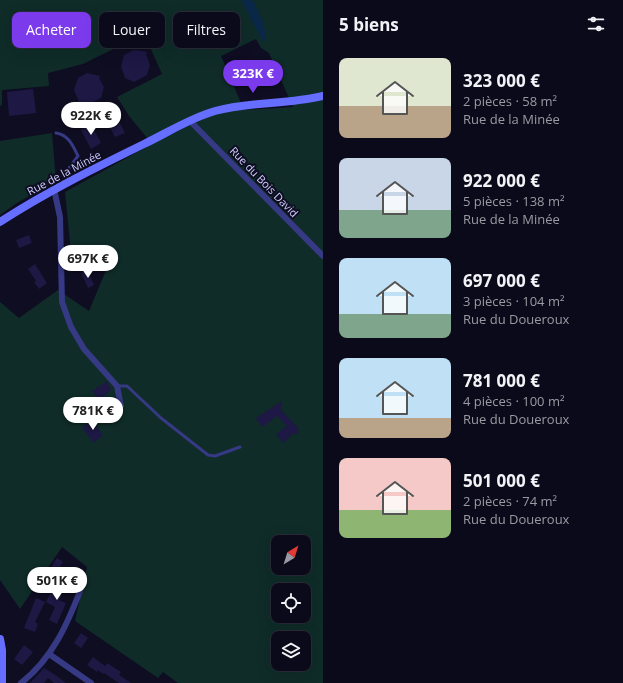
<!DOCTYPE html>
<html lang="fr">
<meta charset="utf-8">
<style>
:root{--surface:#0b0a1a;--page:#141323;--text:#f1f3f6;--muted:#9a9aa2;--line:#2b2b39;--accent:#7c3aed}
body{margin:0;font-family:"Open Sans",sans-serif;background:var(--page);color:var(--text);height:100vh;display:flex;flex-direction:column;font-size:15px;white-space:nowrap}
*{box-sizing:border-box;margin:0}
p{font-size:13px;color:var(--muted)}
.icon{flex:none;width:22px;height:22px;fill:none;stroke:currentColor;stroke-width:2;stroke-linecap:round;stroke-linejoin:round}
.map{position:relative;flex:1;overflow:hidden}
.sheet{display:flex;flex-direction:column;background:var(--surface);width:300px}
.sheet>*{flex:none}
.guide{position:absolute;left:12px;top:12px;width:251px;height:36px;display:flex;gap:8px}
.needle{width:26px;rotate:38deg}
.controls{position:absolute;left:271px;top:535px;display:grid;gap:8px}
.controls a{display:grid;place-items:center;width:40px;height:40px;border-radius:8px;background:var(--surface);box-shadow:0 4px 16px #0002,0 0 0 1px var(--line);font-size:20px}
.price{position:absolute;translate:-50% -34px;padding:0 9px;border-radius:14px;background:#fff;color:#222;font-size:13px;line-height:26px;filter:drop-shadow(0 1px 2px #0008)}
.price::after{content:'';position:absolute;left:50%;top:24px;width:12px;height:9px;margin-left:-6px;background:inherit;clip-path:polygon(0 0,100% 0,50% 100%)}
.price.selected{background:var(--accent);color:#fff}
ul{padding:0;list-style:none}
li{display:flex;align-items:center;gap:12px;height:100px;padding:0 16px}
li span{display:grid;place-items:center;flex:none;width:112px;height:80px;border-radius:8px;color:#555}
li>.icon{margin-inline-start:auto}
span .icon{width:48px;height:48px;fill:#fffc;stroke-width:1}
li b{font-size:17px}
h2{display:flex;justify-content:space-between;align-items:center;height:48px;padding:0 16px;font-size:17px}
.chip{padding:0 14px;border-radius:8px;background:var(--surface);box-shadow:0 4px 16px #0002,0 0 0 1px var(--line);font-size:14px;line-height:36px}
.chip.selected{background:var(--accent);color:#fff}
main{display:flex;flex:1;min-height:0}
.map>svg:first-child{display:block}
.green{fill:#0f2c29;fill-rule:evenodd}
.water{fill:#0a2748}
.building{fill:#1d1844}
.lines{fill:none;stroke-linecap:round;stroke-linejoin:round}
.lane{stroke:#363983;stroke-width:3}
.street{stroke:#363983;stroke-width:6}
.secondary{stroke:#656eff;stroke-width:8}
.labels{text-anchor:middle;stroke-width:4;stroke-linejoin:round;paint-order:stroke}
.street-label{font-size:11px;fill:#cfceff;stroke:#0f0d22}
</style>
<main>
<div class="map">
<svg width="323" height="683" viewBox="0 0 323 683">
<rect width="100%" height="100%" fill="#0f0d22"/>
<path class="green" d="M 0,0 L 323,0 L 323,683 L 178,683 L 163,672 L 158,678 L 75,621 L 87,567 L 62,547 L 20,609 L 0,580 L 0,302 L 19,318 L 58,290 L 89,311 L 109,263 L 71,253 L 65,192 L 152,144 L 129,116 L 117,97 L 162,74 L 144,34 L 83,64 L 48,73 L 49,86 L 2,90 L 2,105 L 0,106 ZM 256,39 L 261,48 L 269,53 L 293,107 L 244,110 L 221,56 ZM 278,542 L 304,542 L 304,568 L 278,568 ZM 278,590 L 304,590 L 304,616 L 278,616 ZM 278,638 L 304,638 L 304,664 L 278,664 Z
M 52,133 L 56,181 L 17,203 L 0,215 L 0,141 Z"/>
<path class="water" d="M 241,0 L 252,0 L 254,2 L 264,25 L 266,40 L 263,42 Z"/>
<path class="building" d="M 134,50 L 147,52 L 146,54 L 150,65 L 147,75 L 134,82 L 125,78 L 121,66 L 124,55 Z
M 268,62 L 269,68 L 266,69 L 268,84 L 256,87 L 255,78 L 260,77 L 258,63 Z
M 87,73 L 100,76 L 99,78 L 104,87 L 101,98 L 87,105 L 79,102 L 74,90 L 78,78 Z
M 33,89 L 36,113 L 9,116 L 7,92 Z
M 108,111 L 116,126 L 120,123 L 125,133 L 115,137 L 103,113 Z
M 91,124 L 101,143 L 91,149 L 81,130 Z
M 29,235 L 32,243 L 19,248 L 16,240 Z
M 35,264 L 47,283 L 39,289 L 34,282 L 36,281 L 28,269 Z
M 88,270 L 94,285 L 88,288 L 81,273 Z
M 107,381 L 111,390 L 99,400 L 92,391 Z
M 282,401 L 281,410 L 299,429 L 297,430 L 299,432 L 296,435 L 294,433 L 283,443 L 276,434 L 287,426 L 277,416 L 262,427 L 256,418 Z
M 92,420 L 103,435 L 94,443 L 82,428 Z
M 57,558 L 63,562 L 56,573 L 50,569 Z
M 57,580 L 64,583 L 63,586 L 65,587 L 59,600 L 66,603 L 57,624 L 49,620 L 55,607 L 46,602 Z
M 36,598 L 45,602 L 35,622 L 38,624 L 35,632 L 24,628 Z
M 81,633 L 88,638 L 81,648 L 74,643 Z
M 24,645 L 33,652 L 22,665 L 14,659 Z
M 93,657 L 105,666 L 107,663 L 121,672 L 119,675 L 131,683 L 119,683 L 104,673 L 103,674 L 98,670 L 97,672 L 87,665 Z
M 44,668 L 54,674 L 66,683 L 54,683 L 48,678 L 44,683 L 30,683 Z"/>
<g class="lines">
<path class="lane" d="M 56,133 C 69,135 73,146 78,156 L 69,168 L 68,181
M 117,386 L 127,386 L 161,418 L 208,455 L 215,456 L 240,447"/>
<path class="street" d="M 190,121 L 323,256
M 54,189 L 60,217 L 62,302 L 71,327 L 84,349 L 117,386 L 121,406
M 49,654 L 91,683
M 21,683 C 53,658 68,623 82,586"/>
<path class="secondary" d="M 0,222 C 46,192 95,168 144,144 C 167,133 190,118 215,111 C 251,101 287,105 323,96
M 0,639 L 2,650 L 2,683"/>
</g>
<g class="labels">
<g class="street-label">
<text transform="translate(64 173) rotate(-28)" y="4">Rue de la Minée</text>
<text transform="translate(264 182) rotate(46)" y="4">Rue du Bois David</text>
</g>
</g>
</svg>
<div class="controls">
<a><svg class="needle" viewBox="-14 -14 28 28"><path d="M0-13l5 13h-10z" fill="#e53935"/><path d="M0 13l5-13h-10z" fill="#9a9aa2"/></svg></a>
<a><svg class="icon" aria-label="locate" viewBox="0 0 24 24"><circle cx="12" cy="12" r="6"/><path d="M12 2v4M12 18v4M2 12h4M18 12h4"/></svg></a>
<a><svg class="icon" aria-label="layers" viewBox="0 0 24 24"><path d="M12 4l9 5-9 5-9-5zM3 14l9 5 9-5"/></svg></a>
</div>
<b class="price selected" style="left:253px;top:94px">323K €</b>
<b class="price" style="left:91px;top:136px">922K €</b>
<b class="price" style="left:88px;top:279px">697K €</b>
<b class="price" style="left:93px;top:431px">781K €</b>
<b class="price" style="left:57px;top:601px">501K €</b>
<div class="guide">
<a class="chip selected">Acheter</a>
<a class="chip">Louer</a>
<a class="chip">Filtres</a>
</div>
</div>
<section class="sheet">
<h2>5 biens<svg class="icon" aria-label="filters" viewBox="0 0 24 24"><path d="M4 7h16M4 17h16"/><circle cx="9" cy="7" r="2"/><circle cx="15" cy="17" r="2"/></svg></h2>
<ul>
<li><span style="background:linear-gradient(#dfe7d0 60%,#b9a48a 0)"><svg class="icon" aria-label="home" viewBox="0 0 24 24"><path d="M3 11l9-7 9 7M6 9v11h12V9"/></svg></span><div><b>323 000 €</b><p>2 pièces · 58 m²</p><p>Rue de la Minée</p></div></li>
<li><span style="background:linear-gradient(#c9d6e8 65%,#7fa58c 0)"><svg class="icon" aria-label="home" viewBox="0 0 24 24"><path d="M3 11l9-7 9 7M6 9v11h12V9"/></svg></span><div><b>922 000 €</b><p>5 pièces · 138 m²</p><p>Rue de la Minée</p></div></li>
<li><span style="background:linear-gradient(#bfe0f5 70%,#7fa58c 0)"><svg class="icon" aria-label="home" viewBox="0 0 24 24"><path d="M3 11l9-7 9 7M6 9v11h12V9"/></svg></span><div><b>697 000 €</b><p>3 pièces · 104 m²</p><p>Rue du Doueroux</p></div></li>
<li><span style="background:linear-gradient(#bfe0f5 75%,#b9a48a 0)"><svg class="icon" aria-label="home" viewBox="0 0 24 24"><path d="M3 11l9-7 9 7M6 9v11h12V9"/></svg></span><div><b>781 000 €</b><p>4 pièces · 100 m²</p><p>Rue du Doueroux</p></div></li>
<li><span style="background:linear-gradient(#f6c9c9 65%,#8fb573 0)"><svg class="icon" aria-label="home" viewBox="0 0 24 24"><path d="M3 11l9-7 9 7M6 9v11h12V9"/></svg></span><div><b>501 000 €</b><p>2 pièces · 74 m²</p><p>Rue du Doueroux</p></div></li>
</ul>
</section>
</main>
